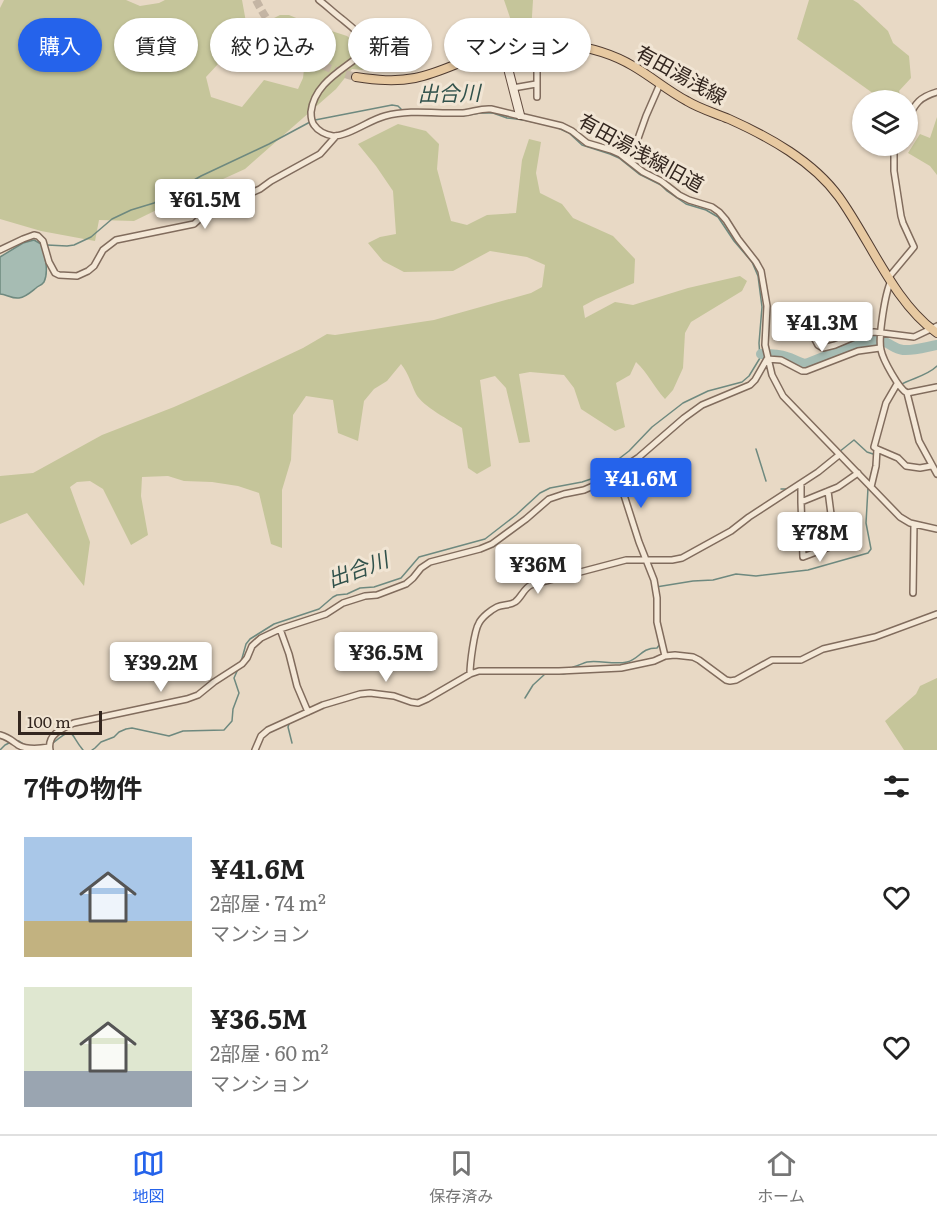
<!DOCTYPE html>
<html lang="ja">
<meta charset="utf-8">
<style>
:root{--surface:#fff;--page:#f2f2f2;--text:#222;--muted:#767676;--line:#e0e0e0;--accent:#2563eb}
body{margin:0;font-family:Literata,"Noto Sans JP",serif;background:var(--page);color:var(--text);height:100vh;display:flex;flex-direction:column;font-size:22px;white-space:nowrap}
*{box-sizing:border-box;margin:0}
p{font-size:20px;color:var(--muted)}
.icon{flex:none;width:33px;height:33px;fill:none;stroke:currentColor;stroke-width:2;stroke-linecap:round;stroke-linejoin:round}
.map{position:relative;height:750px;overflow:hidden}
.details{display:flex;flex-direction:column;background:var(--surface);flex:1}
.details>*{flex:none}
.hud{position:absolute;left:18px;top:18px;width:600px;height:54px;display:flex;gap:12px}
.tools{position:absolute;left:852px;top:90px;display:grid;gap:12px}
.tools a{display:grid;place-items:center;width:66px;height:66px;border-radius:50%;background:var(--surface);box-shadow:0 2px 4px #0004;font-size:30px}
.scale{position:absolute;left:18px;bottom:15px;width:84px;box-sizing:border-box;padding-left:6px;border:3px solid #33261f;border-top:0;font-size:16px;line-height:21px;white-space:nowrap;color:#33261f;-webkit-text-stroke:4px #f1e5d4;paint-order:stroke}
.price{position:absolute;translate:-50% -51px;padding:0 14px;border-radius:6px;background:#fff;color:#222;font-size:20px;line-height:39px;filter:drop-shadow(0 2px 3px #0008)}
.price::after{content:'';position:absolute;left:50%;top:36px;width:18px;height:14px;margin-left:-9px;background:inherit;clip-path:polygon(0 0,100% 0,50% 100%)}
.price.current{background:var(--accent);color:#fff}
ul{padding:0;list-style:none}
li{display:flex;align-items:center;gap:18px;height:150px;padding:0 24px}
li span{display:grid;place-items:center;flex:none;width:168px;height:120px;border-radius:0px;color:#555}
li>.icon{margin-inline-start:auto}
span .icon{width:72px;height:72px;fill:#fffc;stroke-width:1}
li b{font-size:26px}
h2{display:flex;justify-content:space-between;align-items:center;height:72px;padding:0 24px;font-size:26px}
.chip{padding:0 21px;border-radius:27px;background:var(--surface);box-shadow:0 2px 4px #0004;font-size:21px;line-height:54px}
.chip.current{background:var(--accent);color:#fff}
.tab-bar{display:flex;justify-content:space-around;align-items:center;height:84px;border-top:2px solid var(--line);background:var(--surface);font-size:16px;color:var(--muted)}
.tab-bar a{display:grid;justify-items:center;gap:3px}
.tab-bar .current{color:var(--accent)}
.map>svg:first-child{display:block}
.green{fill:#c5c59a}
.water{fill:#a6bcb3;stroke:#6e897f;stroke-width:1.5}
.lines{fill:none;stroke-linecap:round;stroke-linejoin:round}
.stream{stroke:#6e897f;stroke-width:1.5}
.river{stroke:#a6bcb3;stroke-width:10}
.primary-tunnel{stroke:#c4b5a4;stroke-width:8;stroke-dasharray:8 4;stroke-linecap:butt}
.street-casing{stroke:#816c5d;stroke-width:8}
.secondary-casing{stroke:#634d41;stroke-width:10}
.primary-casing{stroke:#4f3b31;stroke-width:10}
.street{stroke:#f4e8d7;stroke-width:5}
.secondary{stroke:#f4e8d7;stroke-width:8}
.primary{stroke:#e7c9a1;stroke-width:8}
.labels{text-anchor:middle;stroke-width:6;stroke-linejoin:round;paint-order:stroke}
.street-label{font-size:20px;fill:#33261f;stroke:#f1e5d4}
.water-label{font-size:21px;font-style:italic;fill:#30514b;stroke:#f1e5d4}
</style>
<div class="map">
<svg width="937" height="750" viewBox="0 0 937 750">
<rect width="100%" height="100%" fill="#e8d9c5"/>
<path class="green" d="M 4,0 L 126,0 L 140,6 L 159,3 L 165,0 L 242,0 L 248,33 L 234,63 L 218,64 L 206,77 L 211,97 L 242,107 L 264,80 L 298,89 L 303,78 L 306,52 L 278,34 L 274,18 L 280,15 L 289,15 L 313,25 L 347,36 L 354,42 L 355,48 L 370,60 L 373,67 L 362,70 L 352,69 L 336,89 L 245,169 L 177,200 L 134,221 L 99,220 L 95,241 L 41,231 L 0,219 L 0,8 Z
M 504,0 L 533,0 L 531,32 L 516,35 Z
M 809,0 L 853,0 L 858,3 L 888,31 L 893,43 L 909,56 L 911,78 L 899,91 L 902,100 L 880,100 L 881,99 L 797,39 Z
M 937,117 L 937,175 L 930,166 L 908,153 L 920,134 L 930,138 Z
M 398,124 L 426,131 L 439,144 L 437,169 L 451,221 L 467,225 L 487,215 L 516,213 L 522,160 L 529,139 L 541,142 L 536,173 L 540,193 L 562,204 L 573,218 L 613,236 L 635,259 L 634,283 L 596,299 L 583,306 L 585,318 L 615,302 L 633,305 L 688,288 L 740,276 L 747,281 L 742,291 L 691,322 L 685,333 L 683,368 L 673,390 L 665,399 C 654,387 648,373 636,362 L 630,375 L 616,383 L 625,427 L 615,431 L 581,409 L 574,388 L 564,375 L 530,372 L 519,374 L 530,442 L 519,443 L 506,388 L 495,376 L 480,380 L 491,466 L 477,474 L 468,468 L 462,428 C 451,421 422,406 416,394 C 411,384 409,374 401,364 L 387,381 L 374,389 L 364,401 L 358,441 L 338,433 L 333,400 L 306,396 L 293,415 L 291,460 L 282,490 L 282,548 L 271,544 L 259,493 L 238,486 L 212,482 L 184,481 L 168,476 L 142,477 L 141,496 L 148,535 L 131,545 L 103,489 L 90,481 L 77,482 L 70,487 L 90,542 L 84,586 L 27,513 L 0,524 L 0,476 L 33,473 L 102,435 L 174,407 L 226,384 L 303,348 L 327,334 L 335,335 L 434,320 L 531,293 L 542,287 L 545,265 L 527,257 L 490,251 L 453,271 L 404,272 L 383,261 L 368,243 L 380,237 L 396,234 L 393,191 L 376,166 L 358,144 Z
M 937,678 L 937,750 L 904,750 L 885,721 L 916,694 L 920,686 Z"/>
<path class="water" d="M 34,240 L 41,244 C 45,254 49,272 44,282 C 41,286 39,285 36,288 C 31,292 26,297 19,298 C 12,299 6,294 0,294 L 0,257 L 23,243 Z"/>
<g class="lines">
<path class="stream" d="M 315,120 L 392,105 L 398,106 L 402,110
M 47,245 L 67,246 L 74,245 L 91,237 L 112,219 L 131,210 L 154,203 L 201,176 L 269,144 L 310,122
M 900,385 C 912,378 927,376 937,366
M 756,449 L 766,481
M 839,452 L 854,440 L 867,452 L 873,454
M 869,483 L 873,467 L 875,450
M 796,484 L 809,475
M 781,489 L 787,489
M 656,587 L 693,581 L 713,580 L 736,574 L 756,576 L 808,570 L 868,553 L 871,549 L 866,523 L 868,488
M 241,662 L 246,644 L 250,639 L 274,624 L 319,609 L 333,597 L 337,595 L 347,594 L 360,588 L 374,587 L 401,578 L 419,557 L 485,539 L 516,515 L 540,493 L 550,488 L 582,482 L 594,478 L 629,451 L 652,427 L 683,403 L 708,391 L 742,382 L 749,376 L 760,358 L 759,343 L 762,307 L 758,276 L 752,262 L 734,241 L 718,217 L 706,210 L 686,204 L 667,191 L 661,185 L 639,174 L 619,158 L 610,154 L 582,145 L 569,133 L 556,127 L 524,120 L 507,118 L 493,113 L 480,113 L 463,116 L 408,115
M 573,667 C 578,666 583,663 587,662 C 600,660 614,665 627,662 C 640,659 640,648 657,648 L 660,644
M 559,673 L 563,674 L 568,673
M 525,698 L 533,685 L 545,674
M 289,724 L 288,727 L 292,743
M 16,741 L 19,741 L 25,745
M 53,743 C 75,725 69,733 83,750
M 0,750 L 5,745 L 11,742
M 92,750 L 95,748 L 101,742 L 114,737 L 119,732 L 126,729 L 132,728 L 169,736 L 183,731 L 224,730 L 232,721 L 233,709 L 239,693 L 234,678 L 238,669"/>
<path class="river" d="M 761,354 C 770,354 778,354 787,357 C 794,359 799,363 806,364 L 856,344 C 865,342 877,339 885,342 C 892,345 895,349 903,350 C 914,351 926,347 937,345"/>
<path class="primary-tunnel" d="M 256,0 C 278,44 310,65 356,77"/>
<defs>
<path id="street" d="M 319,0 C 327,6 334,13 342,19 C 354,29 372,40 358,57 C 339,72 314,85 311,112 C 311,117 311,121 314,125 C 318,131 326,135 333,136 C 349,136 369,120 385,116 C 411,109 437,114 463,113 C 473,112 481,108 491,109 L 562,126 L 572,131 L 587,143 L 611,150 L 620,154 L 643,172 L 661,181 L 679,195 L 689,200 L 712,207 L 719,212 L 726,220 L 738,239 L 756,262 L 761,271 L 767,306 L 765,345 L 772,375 L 783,396 L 900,517 L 910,523 L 937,529
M 513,88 L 536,84
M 537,97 L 537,70 L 539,43
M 908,119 C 915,103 920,97 937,92
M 630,161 L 646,116 L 660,84
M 0,250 L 23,239 L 34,235 L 38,236 L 43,241 L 49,262 L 55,273 L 59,275 L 77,276 L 88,271 L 94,266 L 103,250 L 116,240 L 194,224 L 206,213 L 217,206 L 233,201 L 260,189 L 271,181 L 320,154 L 336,136
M 889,277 L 914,247 L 903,223 L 901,216 L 894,171 L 894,152 L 896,146
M 891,281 C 885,293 878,338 881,350 C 883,360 899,389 907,393 L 919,441 L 937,474
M 811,332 L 818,345 L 823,348 L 835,345 L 859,335 L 874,332 L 914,337 L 937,326
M 907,393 L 937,387
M 877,449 L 898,458 L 906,466 L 920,468 L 931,466
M 633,463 L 624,479 L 623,492 L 639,542 L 654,580 L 657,598 L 657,622 L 665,656
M 801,484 L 801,502 L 838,487 L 858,473
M 871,487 L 876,466 L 877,449 L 874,447 L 886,403 L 897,384
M 801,502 L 803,557 L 835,545 L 828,491
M 913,593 L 914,524
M 280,629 L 289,654 L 297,686 L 308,712
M 470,674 C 470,664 474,631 479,623 C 482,617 491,610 497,607 C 503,604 509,606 515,602 C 522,597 523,589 531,585 L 626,560 L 672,560 L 682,558 L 731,531 L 749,517 L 818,472 L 839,455
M 0,735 C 8,737 11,740 18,745 C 27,750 38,749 49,747
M 50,750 C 47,735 61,729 74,723 L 187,699 L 198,695 L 214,682 L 242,664 L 247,658 L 252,646 L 261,638 L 280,629 L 326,614 L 343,603 L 365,596 L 377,595 L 406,584 L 413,578 L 421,568 L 430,562 L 480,549 L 492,544 L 526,519 L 549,499 L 564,494 L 584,490 L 600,483 L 639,457 L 684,418 L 702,405 L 750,385 L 755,380 L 767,359 L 781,360 L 802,371 L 806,371 L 858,351 L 880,348
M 255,750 L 261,736 L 268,730 L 323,705 L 360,694 L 370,693 L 394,696 L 411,702 L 418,703 L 427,699 L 470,674 L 479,671 L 559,671 L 621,668 L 654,661 L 665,656 L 675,655 L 693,657 L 699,660 L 726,680 L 730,681 L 736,680 L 772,660 L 801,660 L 823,649 L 875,637 L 937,614"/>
<path id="secondary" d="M 503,49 L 520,115"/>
<path id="primary" d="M 356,77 C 376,80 395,82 415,78 C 436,74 455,64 475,57 C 504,47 534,41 564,44 C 588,47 613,54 633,66 C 652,77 668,91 687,101 C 700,109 715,113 729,119 C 769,137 813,161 839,197 C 870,240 894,303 937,333"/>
</defs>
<use href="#street" class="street-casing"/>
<use href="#secondary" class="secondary-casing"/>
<use href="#primary" class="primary-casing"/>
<use href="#street" class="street"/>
<use href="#secondary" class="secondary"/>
<use href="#primary" class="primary"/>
</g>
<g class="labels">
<g class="street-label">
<text transform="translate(681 75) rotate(29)" y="7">有田湯浅線</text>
<text transform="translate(641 153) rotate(29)" y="7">有田湯浅線旧道</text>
</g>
<g class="water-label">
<text transform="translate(449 94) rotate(-1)" y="7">出合川</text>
<text transform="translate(358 570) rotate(-20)" y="7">出合川</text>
</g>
</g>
</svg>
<div class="tools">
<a><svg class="icon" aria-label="layers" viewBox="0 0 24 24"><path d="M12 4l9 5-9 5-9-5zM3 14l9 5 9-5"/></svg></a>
</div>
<div class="scale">100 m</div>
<b class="price" style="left:205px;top:230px">¥61.5M</b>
<b class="price" style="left:822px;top:353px">¥41.3M</b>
<b class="price current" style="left:641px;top:509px">¥41.6M</b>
<b class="price" style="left:820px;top:563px">¥78M</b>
<b class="price" style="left:538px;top:595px">¥36M</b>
<b class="price" style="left:386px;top:683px">¥36.5M</b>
<b class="price" style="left:161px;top:693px">¥39.2M</b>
<div class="hud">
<a class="chip current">購入</a>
<a class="chip">賃貸</a>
<a class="chip">絞り込み</a>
<a class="chip">新着</a>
<a class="chip">マンション</a>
</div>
</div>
<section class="details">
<h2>7件の物件<svg class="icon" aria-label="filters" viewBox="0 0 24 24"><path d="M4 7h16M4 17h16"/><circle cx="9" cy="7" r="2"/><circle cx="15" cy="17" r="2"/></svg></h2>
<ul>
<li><span style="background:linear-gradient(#a9c7e8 70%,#c2b280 0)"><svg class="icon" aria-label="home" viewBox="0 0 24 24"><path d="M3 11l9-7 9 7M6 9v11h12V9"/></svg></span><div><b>¥41.6M</b><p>2部屋 · 74 m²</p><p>マンション</p></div><svg class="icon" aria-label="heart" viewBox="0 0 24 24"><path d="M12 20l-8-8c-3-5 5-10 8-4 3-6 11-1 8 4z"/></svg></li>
<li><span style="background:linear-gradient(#dfe7d0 70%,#9aa5b1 0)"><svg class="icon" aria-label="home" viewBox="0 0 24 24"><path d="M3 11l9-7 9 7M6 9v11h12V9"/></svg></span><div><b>¥36.5M</b><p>2部屋 · 60 m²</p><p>マンション</p></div><svg class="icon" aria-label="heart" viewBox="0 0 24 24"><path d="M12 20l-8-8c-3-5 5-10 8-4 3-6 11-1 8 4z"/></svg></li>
</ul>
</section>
<nav class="tab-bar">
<a class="current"><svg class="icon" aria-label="map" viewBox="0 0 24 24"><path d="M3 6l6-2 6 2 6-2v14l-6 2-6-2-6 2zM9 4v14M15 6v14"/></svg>地図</a>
<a><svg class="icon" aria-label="saved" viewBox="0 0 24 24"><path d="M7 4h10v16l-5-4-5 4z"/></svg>保存済み</a>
<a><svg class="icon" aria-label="home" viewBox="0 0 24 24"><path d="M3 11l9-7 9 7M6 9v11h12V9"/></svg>ホーム</a>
</nav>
